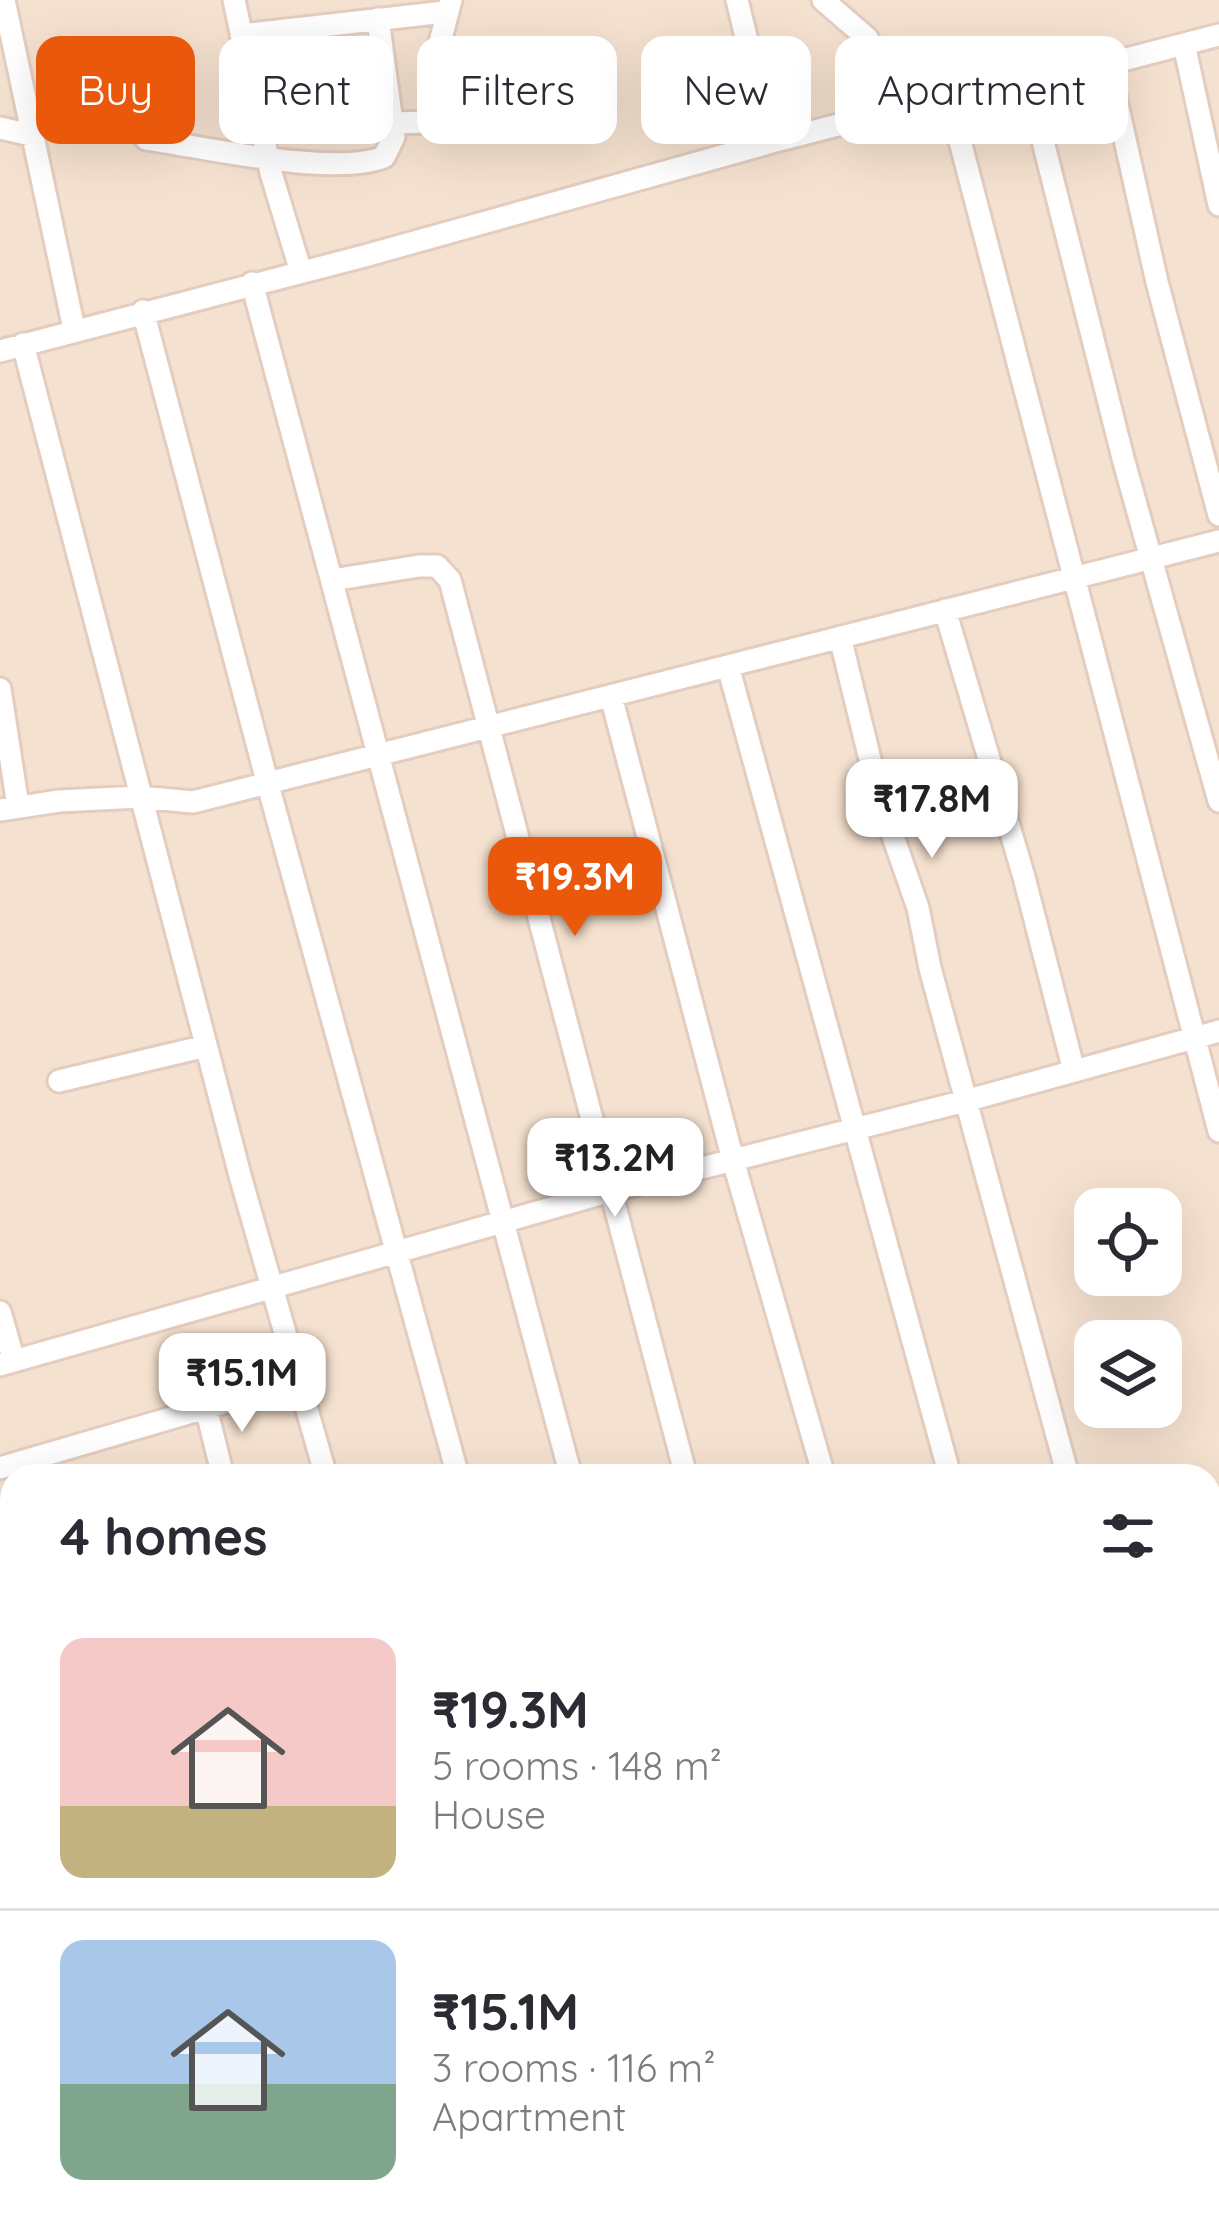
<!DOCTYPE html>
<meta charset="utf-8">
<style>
:root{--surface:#fff;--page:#f7f7f7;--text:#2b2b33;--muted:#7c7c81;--line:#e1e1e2;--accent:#ea580c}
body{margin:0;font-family:Quicksand,sans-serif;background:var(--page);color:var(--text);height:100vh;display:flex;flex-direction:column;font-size:45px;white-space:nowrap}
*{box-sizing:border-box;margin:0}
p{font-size:39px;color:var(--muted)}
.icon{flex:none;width:66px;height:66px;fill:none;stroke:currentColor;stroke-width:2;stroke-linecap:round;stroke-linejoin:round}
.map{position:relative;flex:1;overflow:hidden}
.side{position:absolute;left:0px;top:1464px;width:1221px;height:771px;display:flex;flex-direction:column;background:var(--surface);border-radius:36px 36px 0 0;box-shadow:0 12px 48px #0002}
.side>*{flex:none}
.top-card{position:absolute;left:36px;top:36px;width:1149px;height:108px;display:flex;gap:24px}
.tools{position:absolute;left:1074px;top:1188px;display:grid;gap:24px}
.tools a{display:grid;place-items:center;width:108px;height:108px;border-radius:24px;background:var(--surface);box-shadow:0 12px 48px #0002;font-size:60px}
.price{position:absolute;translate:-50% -102px;padding:0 27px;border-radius:24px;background:#fff;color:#222;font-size:39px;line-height:78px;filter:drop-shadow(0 3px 6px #0008)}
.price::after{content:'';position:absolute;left:50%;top:72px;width:36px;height:27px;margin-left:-18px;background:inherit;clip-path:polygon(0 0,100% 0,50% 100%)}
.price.active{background:var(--accent);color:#fff}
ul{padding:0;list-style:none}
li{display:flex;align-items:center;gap:36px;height:300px;padding:0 60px}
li+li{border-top:3px solid var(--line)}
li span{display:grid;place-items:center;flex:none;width:336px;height:240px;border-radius:24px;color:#555}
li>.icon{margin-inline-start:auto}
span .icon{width:144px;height:144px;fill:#fffc;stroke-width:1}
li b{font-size:51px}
h2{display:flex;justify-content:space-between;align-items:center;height:144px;padding:0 60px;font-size:51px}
.pill{padding:0 42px;border-radius:24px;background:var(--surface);box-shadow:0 12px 48px #0002;font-size:42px;line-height:108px}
.pill.active{background:var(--accent);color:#fff}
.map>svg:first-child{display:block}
.residential{fill:#f5e1cf;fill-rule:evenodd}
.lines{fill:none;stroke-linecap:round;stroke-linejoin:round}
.river{stroke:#b5e3e7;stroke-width:36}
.street-casing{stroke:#e4cdbf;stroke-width:27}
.street{stroke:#fff;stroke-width:21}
</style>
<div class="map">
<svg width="1219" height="2234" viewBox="0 0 1219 2234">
<rect width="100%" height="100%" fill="#fdf0e1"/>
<path class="residential" d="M 0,0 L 1219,0 L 1219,2234 L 0,2234 ZM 1095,1209 L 1161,1209 L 1161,1275 L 1095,1275 ZM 1095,1341 L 1161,1341 L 1161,1407 L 1095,1407 ZM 12,1476 L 1209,1476 L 1209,2223 L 12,2223 Z"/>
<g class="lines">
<path class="river" d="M 353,2234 L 359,2223"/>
<defs>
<path id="street" d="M 4,0 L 74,329
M 234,0 L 271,173 L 301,272
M 737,0 L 772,142
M 823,0 L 867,38 L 904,108
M 241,35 L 445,12
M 1184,44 L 1219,205
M 1108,64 L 1157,282 L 1219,515
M 1028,82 L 1124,462 L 1219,801
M 949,99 L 1219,1131
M 392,123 L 430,122 L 438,116 L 439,46 L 451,0
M 0,128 L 31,135
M 146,139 C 204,147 333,177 384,157 L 394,137 L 378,19
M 252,283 L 571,1476
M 143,311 L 268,785 L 458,1476
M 23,344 L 241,1179 L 326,1476
M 0,351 L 368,255 L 772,142 L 904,108 L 1073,73 L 1219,35
M 332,580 L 419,566 L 437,566 L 450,580 L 686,1476
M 945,610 L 1024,877 L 1074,1071
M 840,637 L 879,796 L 918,908 L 930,968 L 1068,1476
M 728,666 L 950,1476
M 0,689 L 18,806
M 611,696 L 733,1160 L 824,1476
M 0,810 L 59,801 L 140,797 L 193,802 L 1219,541
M 59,1081 L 206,1046
M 0,1312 L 14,1361
M 0,1365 L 611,1191 L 969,1100 L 1219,1031
M 206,1408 L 223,1476
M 0,1468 L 298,1381
M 1209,1633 L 1219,1630
M 0,1643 L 12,1640
M 0,1763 L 12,1759
M 1209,1811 L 1219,1809
M 0,1815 L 12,1850
M 0,1933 L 12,1931
M 1209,2068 L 1219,2065
M 1209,2086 L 1219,2118
M 146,2223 L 149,2234
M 991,2223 L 994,2234
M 1163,2223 L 1166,2234
M 832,2230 L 853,2223
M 76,2234 L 79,2223
M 567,2234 L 665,2223"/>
</defs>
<use href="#street" class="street-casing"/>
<use href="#street" class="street"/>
</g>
</svg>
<div class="tools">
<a><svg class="icon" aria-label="locate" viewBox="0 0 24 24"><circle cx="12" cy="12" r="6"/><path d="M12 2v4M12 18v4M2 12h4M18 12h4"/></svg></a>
<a><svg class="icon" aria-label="layers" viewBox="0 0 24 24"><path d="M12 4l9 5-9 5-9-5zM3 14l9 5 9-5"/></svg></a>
</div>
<b class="price" style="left:932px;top:861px">₹17.8M</b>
<b class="price active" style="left:575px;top:939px">₹19.3M</b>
<b class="price" style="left:615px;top:1220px">₹13.2M</b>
<b class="price" style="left:242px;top:1435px">₹15.1M</b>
<div class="top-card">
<a class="pill active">Buy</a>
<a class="pill">Rent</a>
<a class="pill">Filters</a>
<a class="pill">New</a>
<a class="pill">Apartment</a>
</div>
<section class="side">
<h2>4 homes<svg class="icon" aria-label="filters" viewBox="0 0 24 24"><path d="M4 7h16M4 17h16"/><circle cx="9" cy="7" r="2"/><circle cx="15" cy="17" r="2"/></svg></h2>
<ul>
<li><span style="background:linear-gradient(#f6c9c9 70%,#c2b280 0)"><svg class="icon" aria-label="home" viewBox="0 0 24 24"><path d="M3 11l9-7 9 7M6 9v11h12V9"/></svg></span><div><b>₹19.3M</b><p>5 rooms · 148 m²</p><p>House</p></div></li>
<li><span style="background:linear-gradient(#a9c7e8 60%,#7fa58c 0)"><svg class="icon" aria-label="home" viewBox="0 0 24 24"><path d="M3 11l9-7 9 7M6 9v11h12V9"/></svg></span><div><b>₹15.1M</b><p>3 rooms · 116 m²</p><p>Apartment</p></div></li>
</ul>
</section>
</div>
